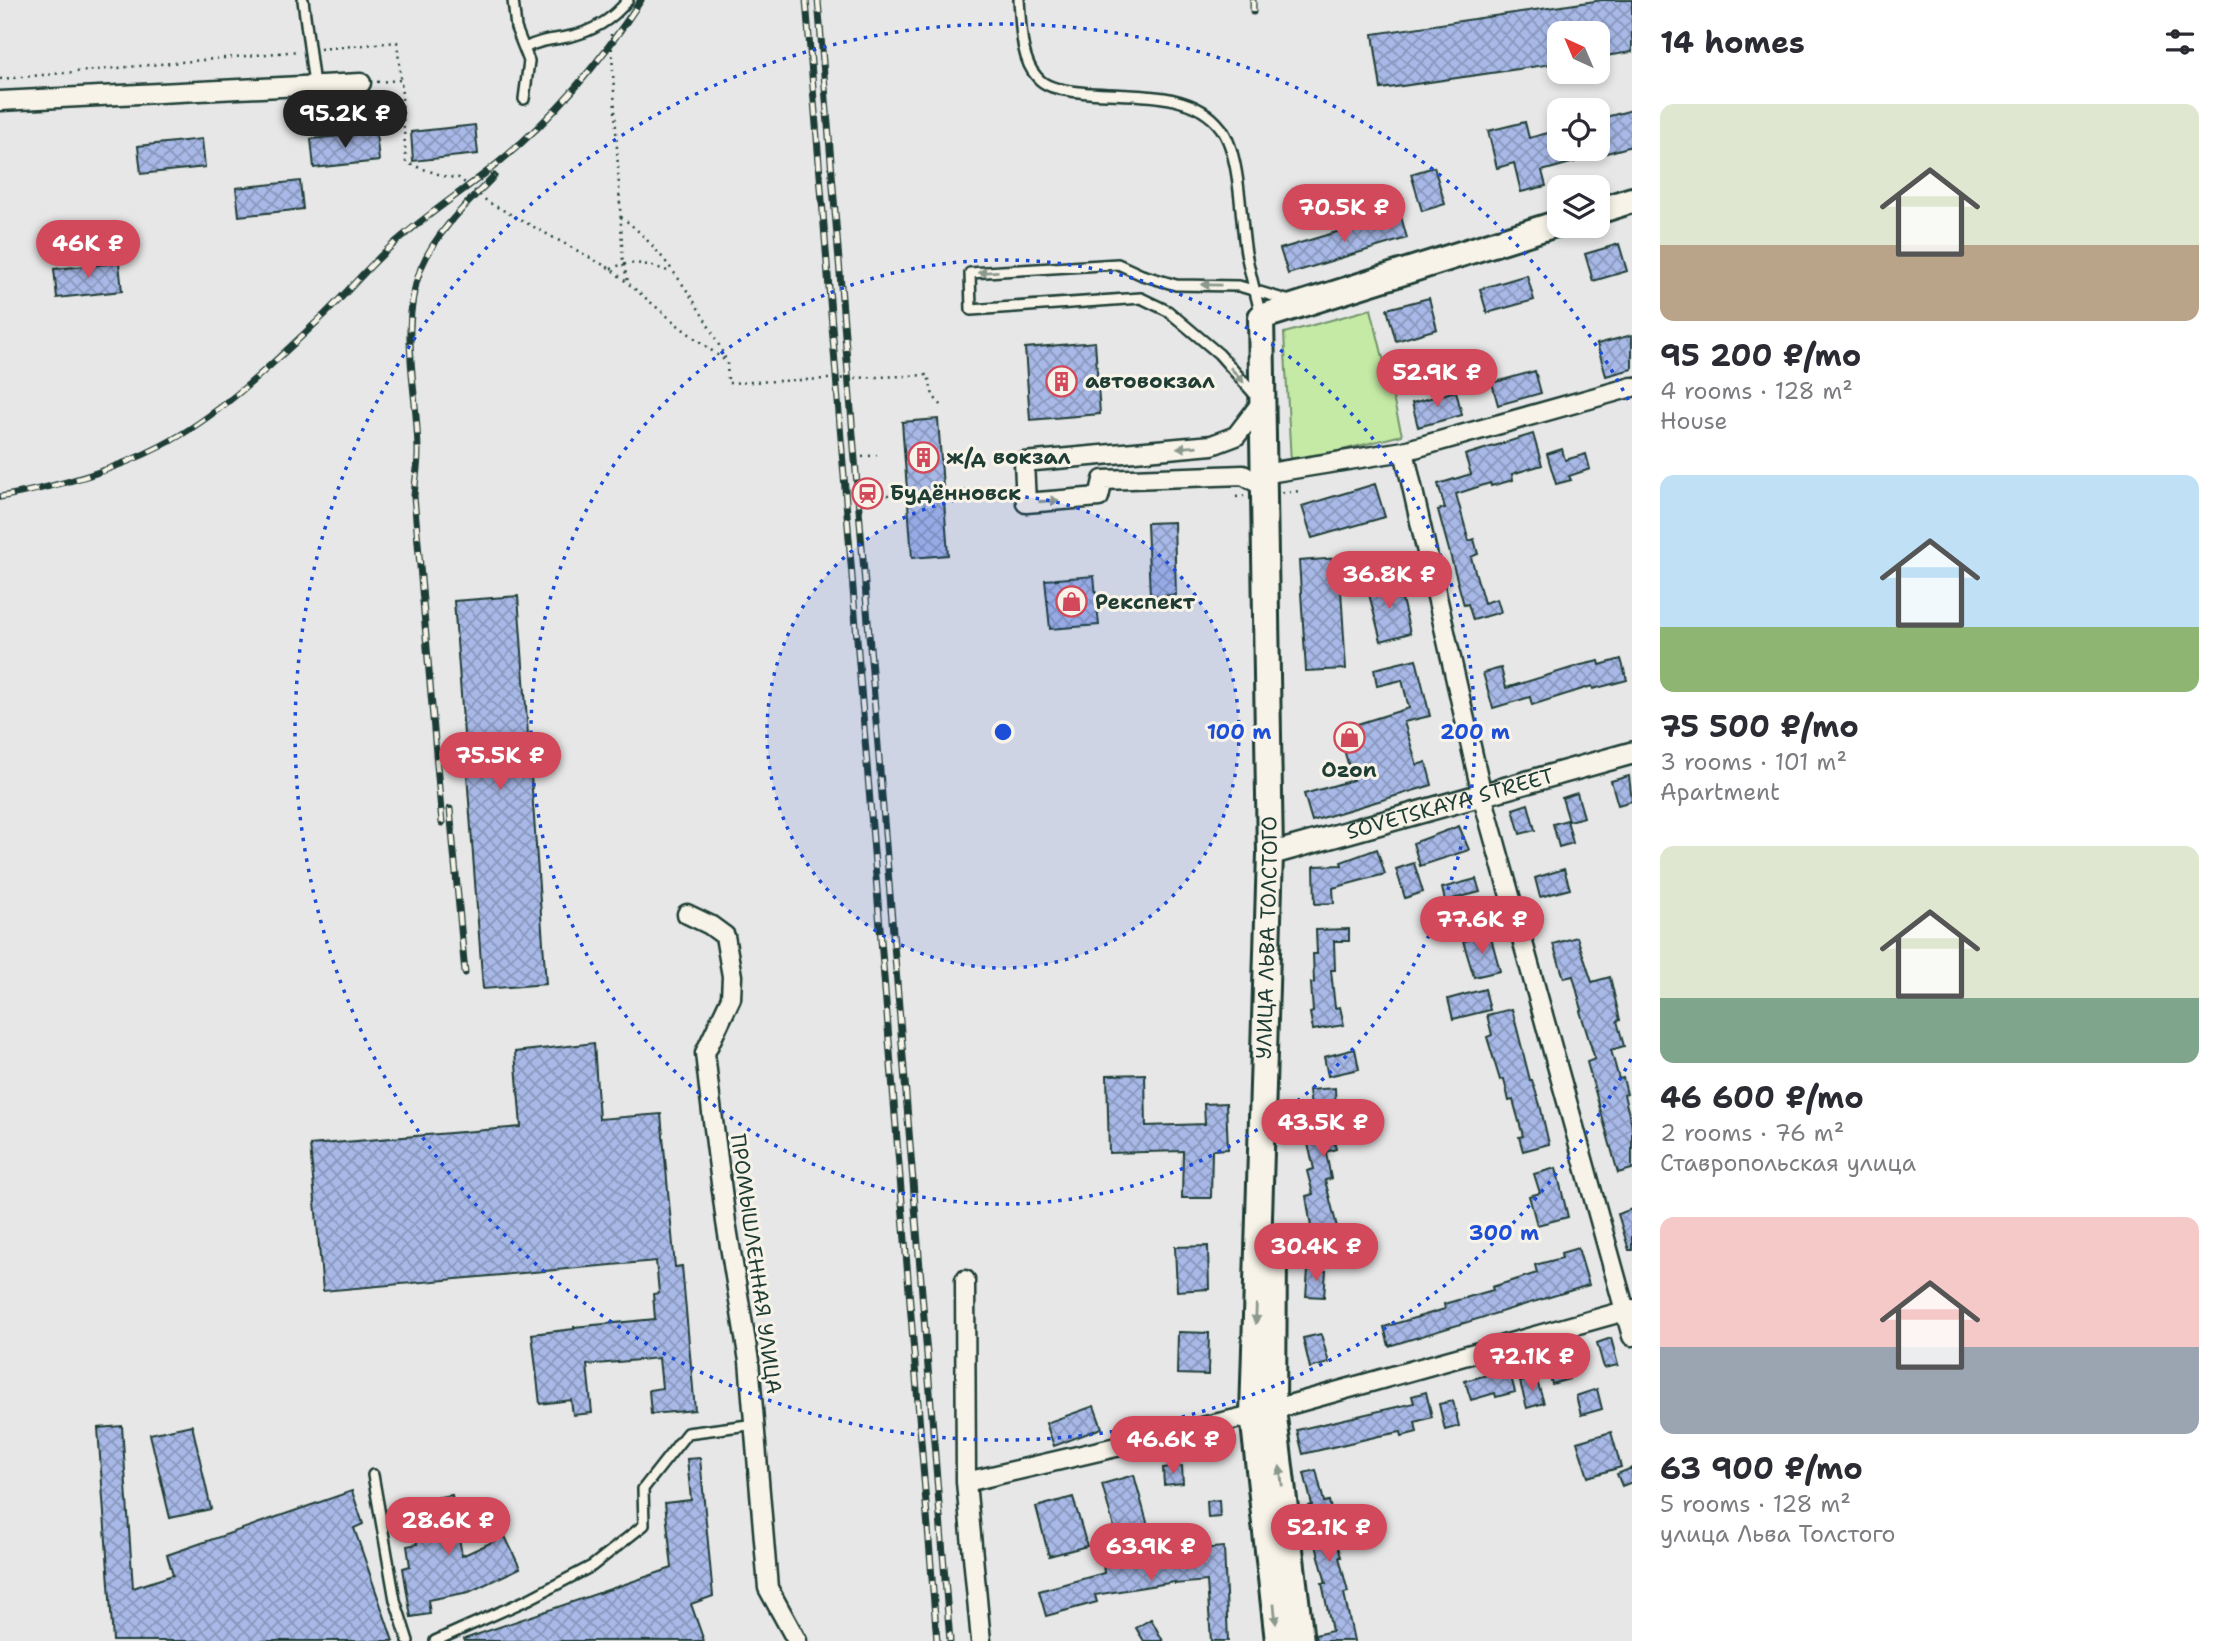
<!DOCTYPE html>
<meta charset="utf-8">
<style>
:root{--surface:#fff;--page:#f7f7f7;--text:#2b2b33;--muted:#7c7c81;--accent:#d1495b}
body{margin:0;font-family:"Shantell Sans",sans-serif;background:var(--page);color:var(--text);height:100vh;display:flex;flex-direction:column;font-size:26px;white-space:nowrap}
*{box-sizing:border-box;margin:0}
p{font-size:23px;color:var(--muted)}
.icon{flex:none;width:38px;height:38px;fill:none;stroke:currentColor;stroke-width:2;stroke-linecap:round;stroke-linejoin:round}
.map{position:relative;flex:1;overflow:hidden}
.side{display:flex;flex-direction:column;background:var(--surface);width:595px}
.side>*{flex:none}
.needle{width:46px;rotate:316deg}
.buttons{position:absolute;left:1547px;top:21px;display:grid;gap:14px}
.buttons a{display:grid;place-items:center;width:63px;height:63px;border-radius:14px;background:var(--surface);box-shadow:0 4px 10px #0003;font-size:35px}
.price{position:absolute;translate:-50% -60px;padding:0 16px;border-radius:24px;background:var(--accent);color:#fff;font-size:23px;line-height:46px;filter:drop-shadow(0 2px 4px #0008)}
.price::after{content:'';position:absolute;left:50%;top:42px;width:21px;height:16px;margin-left:-10px;background:inherit;clip-path:polygon(0 0,100% 0,50% 100%)}
.price.current{background:#222;color:#fff}
ul{padding:0;list-style:none}
li{display:grid;align-content:center;gap:14px;height:371px;padding:0 28px}
li span{display:grid;place-items:center;height:217px;border-radius:14px;color:#555}
li>.icon{margin-inline-start:auto}
span .icon{width:126px;height:126px;fill:#fffc;stroke-width:1}
li b{font-size:30px}
h2{display:flex;justify-content:space-between;align-items:center;height:84px;padding:0 28px;font-size:30px}
main{display:flex;flex:1;min-height:0}
.map>svg:first-child{display:block}
.park{fill:#c4eaa5;stroke:#72946c;stroke-width:2}
.building{fill:url(#building-cross-hatch);stroke:#1f3d34;stroke-width:2}
.lines{fill:none;stroke-linecap:round;stroke-linejoin:round}
.service-casing{stroke:#1f3d34;stroke-width:14}
.minor-casing{stroke:#1f3d34;stroke-width:23}
.tertiary-casing{stroke:#1f3d34;stroke-width:26}
.secondary-casing{stroke:#1f3d34;stroke-width:30}
.path{stroke:#1f3d34;stroke-width:2.5;stroke-dasharray:2 5;stroke-linecap:butt}
.service{stroke:#f7f3e8;stroke-width:9}
.minor{stroke:#f7f3e8;stroke-width:18}
.tertiary{stroke:#f7f3e8;stroke-width:21}
.secondary{stroke:#f7f3e8;stroke-width:24}
.rail-casing{stroke:#1f3d34;stroke-width:7}
.rail{stroke:#f7f3e8;stroke-width:4.5;stroke-dasharray:13;stroke-linecap:butt}
.oneway{fill:#8b988e}
.ring{fill:none;stroke:#1d4ed8;stroke-width:3.5;stroke-dasharray:3.5 7}
.labels{text-anchor:middle;stroke-width:6;stroke-linejoin:round;paint-order:stroke}
.poi-label{font-size:21px;font-weight:bold;fill:#1f3d34;stroke:#f7f3e8;text-anchor:start}
.street-label{font-size:21px;fill:#1f3d34;stroke:#f7f3e8}
.centre{fill:#1d4ed8;stroke:#f7f3e8;stroke-width:3.5}
.ring-label{font-size:21px;text-anchor:middle;font-weight:bold;fill:#1d4ed8;stroke:#f7f3e8;stroke-width:6;stroke-linejoin:round;paint-order:stroke}
</style>
<main>
<div class="map">
<svg width="1632" height="1641" viewBox="0 0 1632 1641">
<defs>
<pattern id="building-cross-hatch" width="8" height="8" patternUnits="userSpaceOnUse" patternTransform="scale(1.75)"><rect width="8" height="8" fill="#a8b8e7"/><path d="M0 0l8 8M0 8l8-8" fill="none" stroke="#8897bc"/></pattern>
</defs>
<rect width="100%" height="100%" fill="#e7e7e8"/>
<filter id="ink" filterUnits="userSpaceOnUse"><feTurbulence type="fractalNoise" baseFrequency=".0143" numOctaves="2"/><feDisplacementMap in="SourceGraphic" scale="14" xChannelSelector="R" yChannelSelector="G"/><feConvolveMatrix kernelMatrix="1 2 1 2 8 2 1 2 1" color-interpolation-filters="sRGB"/></filter>
<g filter="url(#ink)">
<path class="park" d="M 1371,309 L 1402,435 L 1291,463 L 1284,333 Z"/>
<path class="building" d="M 1602,0 L 1632,0 L 1632,52 L 1598,57 L 1598,33 L 1559,33 L 1559,63 L 1381,89 L 1373,34 Z
M 1632,110 L 1632,146 L 1542,171 L 1546,186 L 1521,192 L 1514,163 L 1497,168 L 1488,131 L 1525,122 L 1529,138 L 1559,130 L 1559,149 L 1598,149 L 1598,119 Z
M 475,125 L 478,154 L 413,161 L 411,132 Z
M 376,132 L 379,161 L 314,168 L 311,139 Z
M 202,139 L 205,167 L 141,174 L 138,146 Z
M 1434,167 L 1445,204 L 1422,211 L 1411,174 Z
M 300,181 L 303,209 L 239,216 L 236,188 Z
M 1400,213 L 1407,238 L 1288,274 L 1280,249 Z
M 1619,244 L 1627,271 L 1593,281 L 1585,254 Z
M 119,263 L 122,291 L 57,298 L 54,269 Z
M 1527,275 L 1534,300 L 1487,313 L 1480,289 Z
M 1429,298 L 1437,329 L 1396,341 L 1387,309 Z
M 1632,335 L 1632,369 L 1606,376 L 1597,344 Z
M 1095,342 L 1100,414 L 1030,420 L 1025,348 Z
M 1535,371 L 1541,393 L 1498,405 L 1492,383 Z
M 1456,391 L 1462,415 L 1418,427 L 1412,403 Z
M 938,419 L 948,555 L 912,558 L 902,422 Z
M 1533,434 L 1542,465 L 1512,474 L 1513,480 L 1491,486 L 1490,483 L 1456,494 L 1469,541 L 1474,539 L 1478,554 L 1471,557 L 1484,603 L 1497,599 L 1501,612 L 1473,620 L 1468,604 L 1464,605 L 1438,510 L 1445,508 L 1438,484 L 1471,474 L 1465,455 Z
M 1562,449 L 1565,460 L 1586,454 L 1590,469 L 1569,476 L 1571,480 L 1556,484 L 1547,454 Z
M 1375,484 L 1385,517 L 1312,538 L 1302,506 Z
M 1174,522 L 1176,595 L 1150,596 L 1147,523 Z
M 1339,558 L 1346,669 L 1306,671 L 1299,561 Z
M 1094,576 L 1099,625 L 1050,629 L 1045,580 Z
M 1398,582 L 1410,633 L 1381,641 L 1368,590 Z
M 518,596 L 546,984 L 483,989 L 454,601 Z
M 1416,659 L 1430,716 L 1404,722 L 1417,765 L 1426,762 L 1432,785 L 1312,821 L 1304,794 L 1353,780 L 1338,730 L 1409,708 L 1402,680 L 1377,686 L 1374,669 Z
M 1621,659 L 1627,680 L 1593,689 L 1592,686 L 1532,705 L 1530,697 L 1493,708 L 1483,673 L 1501,668 L 1506,688 L 1581,665 L 1599,661 L 1600,665 Z
M 1629,776 L 1632,801 L 1618,805 L 1611,781 Z
M 1577,793 L 1584,817 L 1569,821 L 1562,798 Z
M 1528,804 L 1535,830 L 1520,834 L 1513,809 Z
M 1567,820 L 1573,843 L 1559,847 L 1553,824 Z
M 1459,826 L 1469,850 L 1420,866 L 1413,843 Z
M 1377,849 L 1385,874 L 1333,888 L 1334,903 L 1315,904 L 1314,866 L 1342,865 L 1341,862 Z
M 1414,863 L 1423,892 L 1405,898 L 1396,869 Z
M 1564,869 L 1570,889 L 1540,897 L 1535,878 Z
M 1476,879 L 1480,892 L 1445,901 L 1442,888 Z
M 1349,929 L 1349,941 L 1334,941 L 1335,970 L 1331,970 L 1335,1008 L 1340,1007 L 1344,1025 L 1313,1030 L 1310,1013 L 1313,1012 L 1311,983 L 1314,983 L 1313,954 L 1317,954 L 1316,930 Z
M 1490,934 L 1500,971 L 1474,977 L 1463,941 Z
M 1577,937 L 1592,982 L 1610,977 L 1620,1020 L 1617,1021 L 1624,1046 L 1611,1050 L 1619,1079 L 1623,1078 L 1627,1094 L 1624,1095 L 1632,1126 L 1632,1169 L 1618,1173 L 1587,1062 L 1595,1059 L 1580,1011 L 1582,1010 L 1573,976 L 1564,978 L 1553,944 Z
M 1485,989 L 1490,1010 L 1453,1019 L 1448,999 Z
M 1512,1009 L 1530,1080 L 1532,1080 L 1540,1105 L 1549,1144 L 1523,1151 L 1519,1137 L 1523,1136 L 1513,1100 L 1509,1101 L 1504,1079 L 1500,1080 L 1487,1037 L 1492,1035 L 1487,1015 Z
M 594,1043 L 599,1119 L 661,1114 L 675,1267 L 682,1266 L 695,1410 L 651,1414 L 649,1390 L 662,1388 L 659,1358 L 587,1365 L 592,1413 L 573,1415 L 571,1400 L 540,1404 L 532,1334 L 574,1329 L 574,1327 L 655,1319 L 653,1294 L 659,1293 L 656,1261 L 323,1291 L 310,1145 L 521,1127 L 515,1052 Z
M 1355,1049 L 1359,1069 L 1328,1076 L 1324,1057 Z
M 1145,1074 L 1146,1126 L 1205,1124 L 1204,1104 L 1226,1103 L 1228,1149 L 1212,1150 L 1211,1198 L 1182,1198 L 1183,1151 L 1109,1153 L 1107,1075 Z
M 1335,1088 L 1336,1113 L 1348,1111 L 1350,1123 L 1330,1126 L 1336,1149 L 1326,1152 L 1331,1179 L 1325,1180 L 1337,1227 L 1312,1233 L 1306,1196 L 1313,1194 L 1307,1171 L 1314,1169 L 1308,1144 L 1321,1141 L 1314,1107 L 1311,1107 L 1309,1090 Z
M 1556,1168 L 1568,1217 L 1537,1225 L 1529,1196 L 1540,1193 L 1534,1174 Z
M 1632,1209 L 1632,1250 L 1629,1250 L 1618,1214 Z
M 1208,1246 L 1209,1289 L 1177,1291 L 1175,1247 Z
M 1578,1248 L 1589,1285 L 1389,1346 L 1384,1327 L 1445,1309 L 1444,1304 L 1493,1290 L 1492,1287 L 1537,1273 L 1535,1265 L 1562,1258 L 1561,1253 Z
M 1308,1270 L 1326,1271 L 1324,1297 L 1306,1296 Z
M 1178,1332 L 1209,1333 L 1208,1375 L 1177,1374 Z
M 1321,1334 L 1329,1363 L 1310,1368 L 1303,1338 Z
M 1611,1338 L 1618,1365 L 1604,1368 L 1597,1343 Z
M 1562,1355 L 1569,1379 L 1552,1384 L 1545,1359 Z
M 1509,1369 L 1515,1392 L 1496,1397 L 1495,1393 L 1471,1400 L 1465,1381 Z
M 1536,1378 L 1544,1403 L 1527,1408 L 1520,1382 Z
M 1597,1389 L 1602,1409 L 1581,1415 L 1576,1396 Z
M 1426,1392 L 1432,1417 L 1415,1422 L 1417,1432 L 1402,1436 L 1401,1432 L 1379,1436 L 1303,1454 L 1297,1430 L 1414,1403 L 1412,1396 Z
M 1453,1401 L 1459,1426 L 1445,1430 L 1439,1404 Z
M 1094,1406 L 1102,1428 L 1054,1446 L 1046,1423 Z
M 192,1425 L 211,1509 L 170,1518 L 150,1434 Z
M 122,1426 L 133,1588 L 173,1575 L 167,1555 L 352,1491 L 363,1524 L 354,1528 L 393,1641 L 113,1641 L 98,1428 Z
M 1611,1432 L 1621,1467 L 1588,1477 L 1577,1442 Z
M 700,1458 L 713,1596 L 691,1604 L 704,1641 L 465,1641 L 464,1639 L 672,1568 L 665,1503 L 691,1500 L 687,1459 Z
M 1182,1466 L 1183,1483 L 1164,1485 L 1163,1468 Z
M 1632,1468 L 1632,1482 L 1622,1486 L 1617,1474 Z
M 1316,1470 L 1324,1502 L 1329,1501 L 1332,1514 L 1329,1515 L 1341,1557 L 1339,1557 L 1348,1592 L 1344,1593 L 1354,1641 L 1316,1641 L 1315,1635 L 1332,1631 L 1322,1583 L 1326,1583 L 1310,1523 L 1313,1523 L 1309,1506 L 1312,1505 L 1304,1473 Z
M 1134,1475 L 1148,1526 L 1116,1535 L 1102,1484 Z
M 452,1495 L 462,1556 L 505,1536 L 520,1568 L 469,1592 L 428,1600 L 430,1614 L 411,1617 L 403,1568 L 410,1566 L 407,1546 L 417,1544 L 410,1502 Z
M 1073,1497 L 1087,1546 L 1049,1556 L 1036,1507 Z
M 1219,1500 L 1220,1517 L 1208,1518 L 1207,1501 Z
M 1224,1547 L 1228,1641 L 1211,1641 L 1207,1581 L 1175,1584 L 1175,1582 L 1095,1595 L 1097,1602 L 1046,1616 L 1039,1591 L 1104,1573 L 1103,1564 L 1173,1553 L 1172,1551 Z
M 1151,1619 L 1163,1641 L 1144,1641 L 1136,1628 Z"/>
<g class="lines">
<defs>
<path id="service" d="M 303,0 L 314,85
M 513,0 L 516,28 L 529,61 L 524,99
M 1019,0 C 1021,23 1020,59 1037,77 C 1045,87 1059,89 1071,91 C 1118,99 1189,85 1221,128 C 1241,155 1240,220 1246,253 C 1250,274 1256,295 1261,316
M 525,48 C 540,40 551,40 567,37 C 593,32 612,20 628,0
M 1256,396 L 1219,354 L 1168,311 L 1141,298 L 971,310 L 970,273 L 1118,264 L 1142,275 L 1176,285 L 1239,286 L 1290,301
M 373,1475 L 395,1600 L 408,1641
M 435,1641 L 529,1599 L 592,1566 L 644,1525 L 643,1489 L 687,1433 L 756,1424"/>
<path id="minor" d="M 0,101 L 361,83
M 1262,402 L 1236,436 L 1212,445 L 1024,462 L 1026,503 L 1099,497 L 1103,480 L 1243,475 L 1263,486
M 1404,451 L 1482,795 L 1632,1336
M 1262,474 L 1404,451 L 1632,387
M 687,914 L 710,925 L 725,936 L 732,976 L 731,998 L 705,1053 L 710,1097 L 726,1222 L 749,1361 L 768,1588 L 797,1641
M 965,1280 L 966,1482 L 981,1641
M 966,1482 L 1253,1415 L 1632,1309"/>
<g id="tertiary">
<path id="s1" d="M 1270,854 L 1632,753"/>
</g>
<g id="secondary">
<path d="M 1598,211 L 1632,200"/>
<path d="M 1274,1251 L 1273,1409 L 1301,1641"/>
<path id="s2" d="M 1278,1641 L 1253,1415 L 1270,854 L 1261,317 L 1559,223"/>
</g>
</defs>
<use href="#service" class="service-casing"/>
<use href="#minor" class="minor-casing"/>
<use href="#tertiary" class="tertiary-casing"/>
<use href="#secondary" class="secondary-casing"/>
<path class="path" d="M 611,34 L 623,263 L 629,285
M 320,49 L 397,42 L 401,80
M 0,79 L 299,51
M 377,82 L 401,80 L 406,163 L 447,177 L 459,178 L 488,202 L 611,269 L 680,327 L 727,362 L 728,383 L 928,375 L 933,396 L 944,408
M 621,217 C 661,245 706,315 726,360
M 611,269 C 630,259 650,264 670,272
M 862,457 L 877,455
M 944,492 L 1008,489
M 1282,493 L 1300,491
M 880,496 L 907,493
M 1236,497 L 1244,496"/>
<use href="#service" class="service"/>
<use href="#minor" class="minor"/>
<use href="#tertiary" class="tertiary"/>
<use href="#secondary" class="secondary"/>
<defs>
<path id="rail" d="M 806,0 L 937,1641
M 818,0 L 950,1641
M 1253,0 L 1253,12
M 0,497 C 55,487 111,472 161,446 C 222,414 273,363 322,317 C 348,292 370,264 397,241 C 429,213 465,190 498,163 C 553,118 602,60 641,0
M 450,809 L 465,973
M 442,823 L 414,496 C 415,482 418,467 418,453 C 418,392 398,328 421,268 C 436,232 467,204 494,176"/>
</defs>
<use href="#rail" class="rail-casing"/>
<use href="#rail" class="rail"/>
</g>
<defs><path id="oneway-solid" d="M-6-.8H1V-3.2L6.5 0L1 3.2V.8H-6Z" transform="scale(1.75)"/></defs>
<g class="oneway">
<use href="#oneway-solid" transform="translate(988 272) rotate(177)"/>
<use href="#oneway-solid" transform="translate(1211 285) rotate(-179)"/>
<use href="#oneway-solid" transform="translate(1237 375) rotate(48)"/>
<use href="#oneway-solid" transform="translate(1187 447) rotate(175)"/>
<use href="#oneway-solid" transform="translate(1049 501) rotate(-4)"/>
<use href="#oneway-solid" transform="translate(1256 1314) rotate(92)"/>
<use href="#oneway-solid" transform="translate(1281 1476) rotate(-97)"/>
<use href="#oneway-solid" transform="translate(1275 1614) rotate(84)"/>
</g>
</g>
<circle cx="1003" cy="732" r="236" fill="#1d4ed8" fill-opacity=".12"/>
<g class="ring">
<circle cx="1003" cy="732" r="236"/>
<circle cx="1003" cy="732" r="472"/>
<path d="M1631 1059A708 708 0 1 1 1631 405"/>
</g>
<defs>
<symbol id="building-ring" viewBox="-11 -11 22 22"><circle r="9.5" fill="#f7f3e8" stroke="#d1495b" stroke-width="1.5"/><path d="M-4-6H4V6H1V3H-1V6H-4ZM-2.5-4.3h1.7v1.8h-1.7ZM.8-4.3h1.7v1.8H.8ZM-2.5-1h1.7V.8h-1.7ZM.8-1h1.7V.8H.8Z" fill="#d1495b"/></symbol>
<symbol id="station-ring" viewBox="-11 -11 22 22"><circle r="9.5" fill="#f7f3e8" stroke="#d1495b" stroke-width="1.5"/><path d="M-3-6H3Q5-6 5-4V2Q5 4 3 4L4.5 6H3L1.5 4h-3L-3 6H-4.5L-3 4Q-5 4-5 2V-4Q-5-6-3-6ZM-3.5-4v3h7v-3ZM-3.5 1v1.5H-2V1ZM2 1v1.5H3.5V1Z" fill="#d1495b"/></symbol>
<symbol id="shop-ring" viewBox="-11 -11 22 22"><circle r="9.5" fill="#f7f3e8" stroke="#d1495b" stroke-width="1.5"/><path d="M-5-2.5h2.3a2.7 3.5 0 0 1 5.4 0H5L5.5 6h-11ZM-1.5-2.5h3a1.5 2.3 0 0 0-3 0Z" fill="#d1495b"/></symbol>
</defs>
<g fill-rule="evenodd">
<use href="#building-ring" x="1044" y="364" width="35" height="35"/>
<use href="#building-ring" x="906" y="440" width="35" height="35"/>
<use href="#station-ring" x="850" y="476" width="35" height="35"/>
<use href="#shop-ring" x="1054" y="584" width="35" height="35"/>
<use href="#shop-ring" x="1332" y="720" width="35" height="35"/>
</g>
<g class="labels">
<g class="poi-label">
<text x="1085" y="388">автовокзал</text>
<text x="946" y="464">ж/д вокзал</text>
<text x="890" y="500">Будённовск</text>
<text x="1095" y="609">Рекспект</text>
<text x="1349" y="777" text-anchor="middle">Ozon</text>
</g>
<g class="street-label">
<text dy="7" stroke="none"><textPath href="#s1" startOffset="187">SOVETSKAYA STREET</textPath></text>
<text dy="7" stroke="none"><textPath href="#s2" startOffset="705">УЛИЦА ЛЬВА ТОЛСТОГО</textPath></text>
<text transform="translate(756 1264) rotate(82)" y="7">ПРОМЫШЛЕННАЯ УЛИЦА</text>
</g>
</g>
<circle cx="1003" cy="732" r="10" class="centre"/>
<g class="ring-label">
<text x="1239" y="739">100 m</text>
<text x="1475" y="739">200 m</text>
<text x="1504" y="1240">300 m</text>
</g>
</svg>
<div class="buttons">
<a><svg class="needle" viewBox="-14 -14 28 28"><path d="M0-13l5 13h-10z" fill="#e53935"/><path d="M0 13l5-13h-10z" fill="#7c7c81"/></svg></a>
<a><svg class="icon" aria-label="locate" viewBox="0 0 24 24"><circle cx="12" cy="12" r="6"/><path d="M12 2v4M12 18v4M2 12h4M18 12h4"/></svg></a>
<a><svg class="icon" aria-label="layers" viewBox="0 0 24 24"><path d="M12 4l9 5-9 5-9-5zM3 14l9 5 9-5"/></svg></a>
</div>
<b class="price current" style="left:345px;top:150px">95.2K ₽</b>
<b class="price" style="left:1344px;top:244px">70.5K ₽</b>
<b class="price" style="left:88px;top:280px">46K ₽</b>
<b class="price" style="left:1437px;top:409px">52.9K ₽</b>
<b class="price" style="left:1389px;top:611px">36.8K ₽</b>
<b class="price" style="left:500px;top:792px">75.5K ₽</b>
<b class="price" style="left:1482px;top:956px">77.6K ₽</b>
<b class="price" style="left:1323px;top:1159px">43.5K ₽</b>
<b class="price" style="left:1316px;top:1283px">30.4K ₽</b>
<b class="price" style="left:1532px;top:1393px">72.1K ₽</b>
<b class="price" style="left:1173px;top:1476px">46.6K ₽</b>
<b class="price" style="left:448px;top:1557px">28.6K ₽</b>
<b class="price" style="left:1329px;top:1564px">52.1K ₽</b>
<b class="price" style="left:1151px;top:1583px">63.9K ₽</b>
</div>
<section class="side">
<h2>14 homes<svg class="icon" aria-label="filters" viewBox="0 0 24 24"><path d="M4 7h16M4 17h16"/><circle cx="9" cy="7" r="2"/><circle cx="15" cy="17" r="2"/></svg></h2>
<ul>
<li><span style="background:linear-gradient(#dfe7d0 65%,#b9a48a 0)"><svg class="icon" aria-label="home" viewBox="0 0 24 24"><path d="M3 11l9-7 9 7M6 9v11h12V9"/></svg></span><div><b>95 200 ₽/mo</b><p>4 rooms · 128 m²</p><p>House</p></div></li>
<li><span style="background:linear-gradient(#bfe0f5 70%,#8fb573 0)"><svg class="icon" aria-label="home" viewBox="0 0 24 24"><path d="M3 11l9-7 9 7M6 9v11h12V9"/></svg></span><div><b>75 500 ₽/mo</b><p>3 rooms · 101 m²</p><p>Apartment</p></div></li>
<li><span style="background:linear-gradient(#dfe7d0 70%,#7fa58c 0)"><svg class="icon" aria-label="home" viewBox="0 0 24 24"><path d="M3 11l9-7 9 7M6 9v11h12V9"/></svg></span><div><b>46 600 ₽/mo</b><p>2 rooms · 76 m²</p><p>Ставропольская улица</p></div></li>
<li><span style="background:linear-gradient(#f6c9c9 60%,#9aa5b1 0)"><svg class="icon" aria-label="home" viewBox="0 0 24 24"><path d="M3 11l9-7 9 7M6 9v11h12V9"/></svg></span><div><b>63 900 ₽/mo</b><p>5 rooms · 128 m²</p><p>улица Льва Толстого</p></div></li>
</ul>
</section>
</main>
